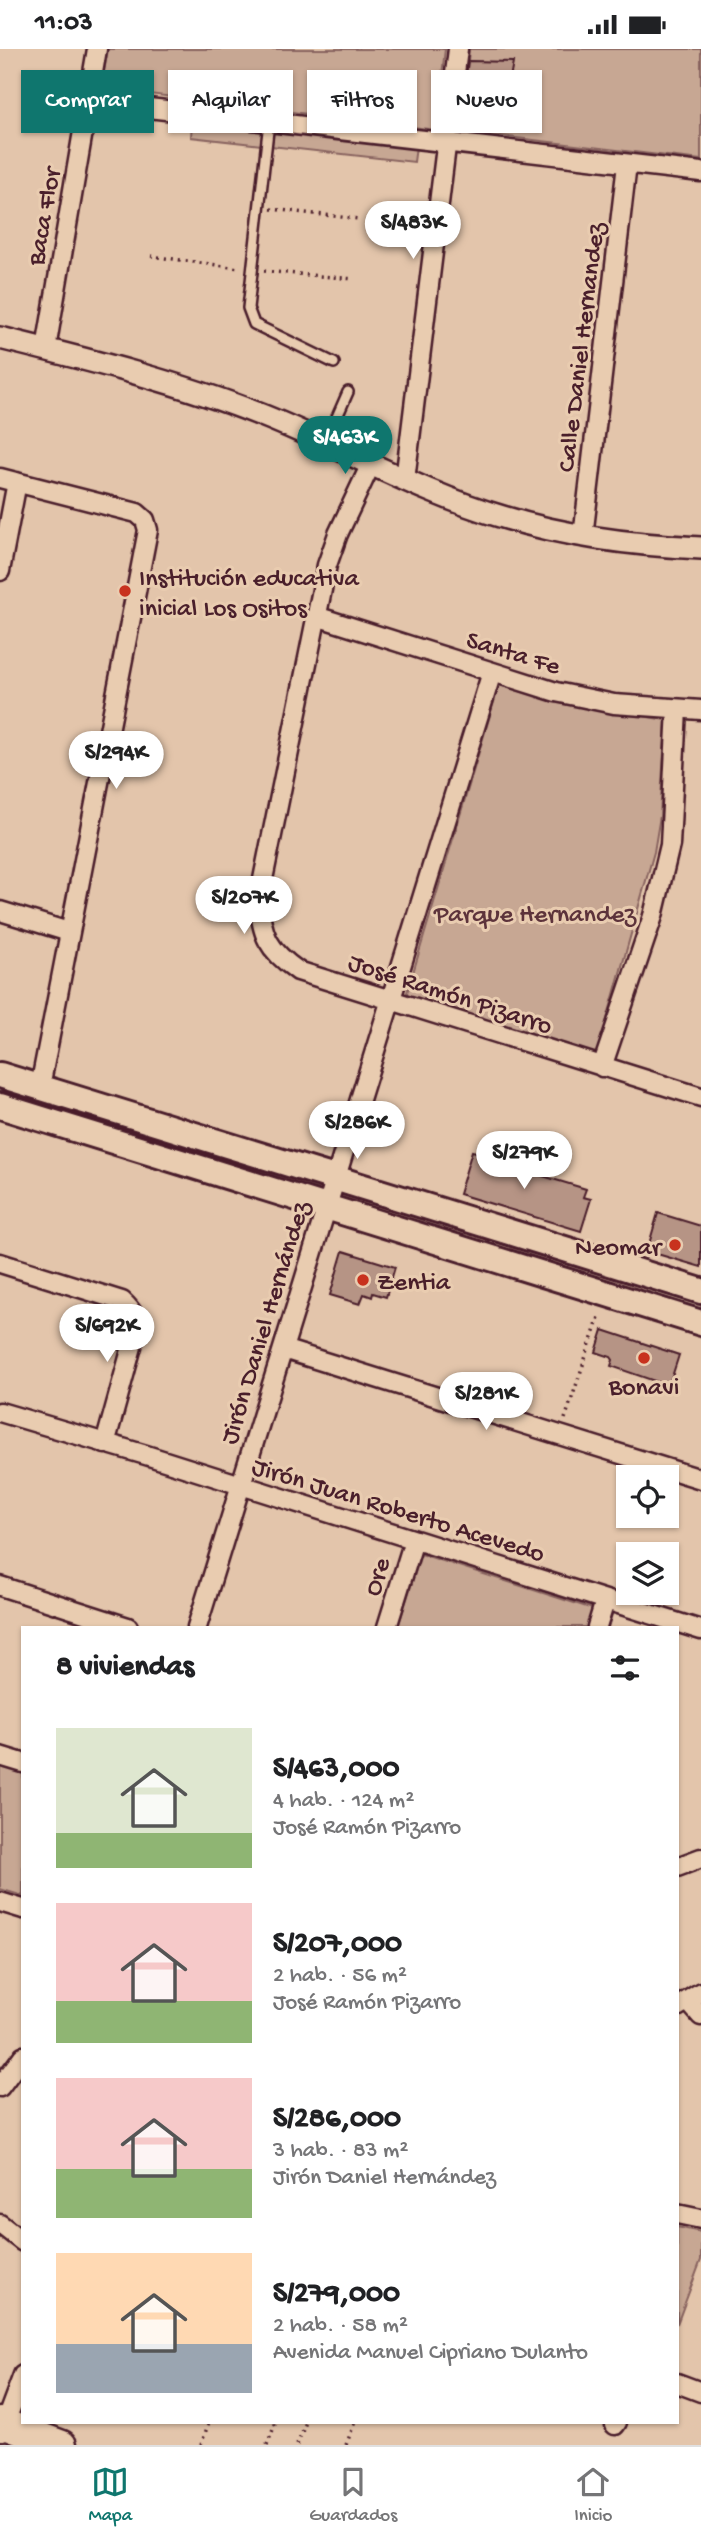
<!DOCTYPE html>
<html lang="es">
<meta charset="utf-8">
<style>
:root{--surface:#fff;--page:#f2f2f2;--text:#202124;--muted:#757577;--line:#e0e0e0;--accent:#0f766e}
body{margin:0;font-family:"Gochi Hand",sans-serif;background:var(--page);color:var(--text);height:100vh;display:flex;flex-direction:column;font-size:26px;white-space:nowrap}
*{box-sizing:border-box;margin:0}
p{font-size:23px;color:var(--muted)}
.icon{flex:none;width:38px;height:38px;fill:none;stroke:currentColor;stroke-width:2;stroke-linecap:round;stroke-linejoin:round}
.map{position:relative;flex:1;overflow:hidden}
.sheet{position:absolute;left:21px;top:1577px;width:658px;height:798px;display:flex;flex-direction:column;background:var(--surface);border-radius:0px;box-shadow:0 2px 5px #0004}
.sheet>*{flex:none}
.top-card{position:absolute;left:21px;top:21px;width:660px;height:63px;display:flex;gap:14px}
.controls{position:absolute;left:616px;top:1416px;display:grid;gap:14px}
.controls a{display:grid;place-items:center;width:63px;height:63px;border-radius:0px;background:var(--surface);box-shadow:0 2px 5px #0004;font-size:35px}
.price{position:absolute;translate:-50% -60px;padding:0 16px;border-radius:24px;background:#fff;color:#222;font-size:23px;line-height:46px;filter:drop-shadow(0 2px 4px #0008)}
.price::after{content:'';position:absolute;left:50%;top:42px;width:21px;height:16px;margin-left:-10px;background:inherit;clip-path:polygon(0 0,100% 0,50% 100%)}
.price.current{background:var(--accent);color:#fff}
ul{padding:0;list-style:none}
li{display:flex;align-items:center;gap:21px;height:175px;padding:0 35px}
li span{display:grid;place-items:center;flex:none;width:196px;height:140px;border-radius:0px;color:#555}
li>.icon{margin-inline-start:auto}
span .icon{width:84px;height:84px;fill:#fffc;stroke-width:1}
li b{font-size:30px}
h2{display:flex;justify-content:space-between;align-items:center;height:84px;padding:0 35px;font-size:30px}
.tag{padding:0 24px;border-radius:0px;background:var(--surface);box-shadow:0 2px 5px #0004;font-size:24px;line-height:63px}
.tag.current{background:var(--accent);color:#fff}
.status{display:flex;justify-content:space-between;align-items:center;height:49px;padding:0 35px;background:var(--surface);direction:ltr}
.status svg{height:19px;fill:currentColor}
.tabs{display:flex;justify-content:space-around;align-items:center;height:98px;border-top:2px solid var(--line);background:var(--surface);font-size:19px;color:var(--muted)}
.tabs a{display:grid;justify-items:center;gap:4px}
.tabs .current{color:var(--accent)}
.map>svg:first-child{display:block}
.green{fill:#c7a793;stroke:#88635f;stroke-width:2}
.building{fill:#b69485;stroke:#4a1f2b;stroke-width:2}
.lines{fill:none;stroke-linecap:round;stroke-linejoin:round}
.service-casing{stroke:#4a1f2b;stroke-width:14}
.minor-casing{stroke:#4a1f2b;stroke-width:23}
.tertiary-casing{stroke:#4a1f2b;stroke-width:26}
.secondary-casing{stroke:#4a1f2b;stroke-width:30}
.primary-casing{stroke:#4a1f2b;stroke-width:33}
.path{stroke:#4a1f2b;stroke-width:3.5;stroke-dasharray:2 5;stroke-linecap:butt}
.service{stroke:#e9ccb0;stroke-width:9}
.minor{stroke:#e9ccb0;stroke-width:18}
.tertiary{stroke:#e9ccb0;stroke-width:21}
.secondary{stroke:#e9ccb0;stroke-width:24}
.primary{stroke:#e9ccb0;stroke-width:28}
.poi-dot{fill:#c8321e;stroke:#e9ccb0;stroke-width:2.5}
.labels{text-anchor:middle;stroke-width:6;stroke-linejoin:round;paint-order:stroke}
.street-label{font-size:26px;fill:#4a1f2b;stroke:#e9ccb0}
.poi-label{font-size:26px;fill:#4a1f2b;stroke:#e9ccb0;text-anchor:start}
.park-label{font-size:26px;fill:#5d333b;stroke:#e9ccb0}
</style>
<div class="status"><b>11:03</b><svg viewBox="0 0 49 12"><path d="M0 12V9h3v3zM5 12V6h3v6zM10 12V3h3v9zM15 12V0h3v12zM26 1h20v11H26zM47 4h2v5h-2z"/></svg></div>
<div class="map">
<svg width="701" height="2396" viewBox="0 0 701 2396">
<rect width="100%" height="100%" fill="#e3c5ab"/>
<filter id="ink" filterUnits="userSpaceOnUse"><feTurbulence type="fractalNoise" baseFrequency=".0143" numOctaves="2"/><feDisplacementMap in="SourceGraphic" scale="14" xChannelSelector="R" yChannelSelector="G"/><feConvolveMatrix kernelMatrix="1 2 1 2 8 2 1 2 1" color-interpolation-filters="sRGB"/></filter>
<g filter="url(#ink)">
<path class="green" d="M 108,0 L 445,0 L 436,81 L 101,39 Z
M 469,0 L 701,0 L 701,111 L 459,82 L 462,50 L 506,51 L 513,14 L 468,12 Z
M 192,72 L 416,98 L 414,113 L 191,88 Z
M 499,636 L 553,652 L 666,671 L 660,767 L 654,803 L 597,1006 L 406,947 Z
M 0,1034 L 325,1137 L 322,1146 L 0,1049 Z
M 340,1143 L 701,1251 L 701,1267 L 339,1151 Z
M 421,1505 L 593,1560 L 587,1578 L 398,1578 Z
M 0,1717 L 23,1724 L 23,1847 L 0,1840 Z
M 677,2178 L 701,2183 L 701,2211 L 677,2275 Z"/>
<path class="building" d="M 468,12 L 513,13 L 506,51 L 463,50 Z
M 472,1102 L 510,1111 L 509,1114 L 530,1121 L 529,1123 L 586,1140 L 583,1148 L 591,1150 L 581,1182 L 459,1145 Z
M 658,1164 L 701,1177 L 701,1218 L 647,1202 Z
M 343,1202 L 395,1218 L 386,1248 L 373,1244 L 372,1248 L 364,1245 L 360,1255 L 330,1246 Z
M 603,1281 L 679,1306 L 669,1337 L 611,1317 L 613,1311 L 611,1308 L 596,1303 Z"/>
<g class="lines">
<defs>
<path id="service" d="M 269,73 L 248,259 L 254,275 L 334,314
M 326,393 L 348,343"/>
<path id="minor" d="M 88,52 L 701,123
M 46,300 L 97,0
M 371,415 L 338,485 L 327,516 L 259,850 C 261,886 268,901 298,922 L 701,1048
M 0,429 L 137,464 L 145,471 L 148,481 L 40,1038
M 405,431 L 458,0
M 583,488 L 627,115
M 0,522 L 17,433
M 316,567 L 556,643 L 614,655 L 701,661
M 0,862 L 69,883
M 602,1018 L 653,867 L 670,796 L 677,660
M 0,1214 L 122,1252 C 133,1262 136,1268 136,1283 L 105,1395
M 283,1300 L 701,1430
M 0,1363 L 146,1406 L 701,1581
M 0,1537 L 128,1578
M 197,1578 L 492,623
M 387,1578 L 414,1491
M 597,1578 L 605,1552
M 0,1707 L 23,1714
M 677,1818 L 701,1809
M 0,1853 L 23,1860
M 688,1952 L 701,1967
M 677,1958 L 701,1943
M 0,2038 L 23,2007
M 677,2165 L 701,2170
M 0,2175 L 23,2193
M 677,2334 L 701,2343
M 615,2376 L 617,2373
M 2,2382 L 23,2326"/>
<path id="tertiary" d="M 0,289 C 89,311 179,333 264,367 C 344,399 420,444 503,468 C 568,488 633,496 701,499"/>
<path id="secondary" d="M 0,1026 L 701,1242
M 0,1057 L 701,1274"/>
<path id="primary" d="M 0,2373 L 62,2396"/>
</defs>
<use href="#service" class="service-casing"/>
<use href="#minor" class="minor-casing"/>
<use href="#tertiary" class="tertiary-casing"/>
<use href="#secondary" class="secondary-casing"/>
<use href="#primary" class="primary-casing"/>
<path class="path" d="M 271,160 L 359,170
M 151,207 L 239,219
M 264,222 L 354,230
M 565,1370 L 600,1265
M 201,2396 L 209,2373
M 267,2396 L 276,2373
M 297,2396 L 306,2373
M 346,2396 L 355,2373"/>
<use href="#service" class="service"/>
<use href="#minor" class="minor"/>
<use href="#tertiary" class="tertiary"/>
<use href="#secondary" class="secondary"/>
<use href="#primary" class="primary"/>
</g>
</g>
<g class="poi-dot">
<circle cx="125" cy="542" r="7"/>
<circle cx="675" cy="1196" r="7"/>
<circle cx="363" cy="1231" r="7"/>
<circle cx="644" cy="1309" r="7"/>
</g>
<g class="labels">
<g class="street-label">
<text transform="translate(42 167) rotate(-80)" y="9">Baca Flor</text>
<text transform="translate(579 298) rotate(-83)" y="9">Calle Daniel Hernandez</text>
<text transform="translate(514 602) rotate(17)" y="9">Santa Fe</text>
<text transform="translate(451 943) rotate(18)" y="9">José Ramón Pizarro</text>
<text transform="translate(263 1273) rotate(-73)" y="9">Jirón Daniel Hernández</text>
<text transform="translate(399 1459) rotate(17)" y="9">Jirón Juan Roberto Acevedo</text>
<text transform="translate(375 1527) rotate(-73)" y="9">Ore</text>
</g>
<g class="poi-label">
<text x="139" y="536">Institución educativa<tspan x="139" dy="30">inicial Los Ositos</tspan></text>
<text x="661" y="1205" text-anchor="end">Neomar</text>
<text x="377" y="1240">Zentia</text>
<text x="644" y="1345" text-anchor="middle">Bonavi</text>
</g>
<g class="park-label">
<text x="535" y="872">Parque Hernandez</text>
</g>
</g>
</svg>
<div class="controls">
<a><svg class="icon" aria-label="locate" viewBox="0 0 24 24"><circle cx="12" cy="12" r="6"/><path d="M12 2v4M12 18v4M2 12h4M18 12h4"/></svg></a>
<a><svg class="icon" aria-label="layers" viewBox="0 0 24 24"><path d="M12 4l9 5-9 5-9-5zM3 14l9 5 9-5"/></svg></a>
</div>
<b class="price" style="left:413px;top:212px">S/483K</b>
<b class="price current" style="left:345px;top:427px">S/463K</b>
<b class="price" style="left:116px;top:742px">S/294K</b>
<b class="price" style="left:244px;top:887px">S/207K</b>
<b class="price" style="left:357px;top:1112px">S/286K</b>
<b class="price" style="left:524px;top:1142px">S/279K</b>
<b class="price" style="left:107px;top:1315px">S/692K</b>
<b class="price" style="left:486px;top:1383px">S/281K</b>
<div class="top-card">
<a class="tag current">Comprar</a>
<a class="tag">Alquilar</a>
<a class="tag">Filtros</a>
<a class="tag">Nuevo</a>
</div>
<section class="sheet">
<h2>8 viviendas<svg class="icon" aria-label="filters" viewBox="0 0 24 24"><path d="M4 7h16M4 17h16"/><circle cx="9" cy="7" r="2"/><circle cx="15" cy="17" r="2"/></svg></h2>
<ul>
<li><span style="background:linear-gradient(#dfe7d0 75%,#8fb573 0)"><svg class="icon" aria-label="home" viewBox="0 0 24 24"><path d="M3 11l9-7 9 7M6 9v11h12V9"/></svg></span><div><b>S/463,000</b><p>4 hab. · 124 m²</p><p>José Ramón Pizarro</p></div></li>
<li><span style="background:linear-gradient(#f6c9c9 70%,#8fb573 0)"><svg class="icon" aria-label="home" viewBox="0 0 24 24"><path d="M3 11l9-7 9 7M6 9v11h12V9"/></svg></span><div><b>S/207,000</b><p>2 hab. · 56 m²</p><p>José Ramón Pizarro</p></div></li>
<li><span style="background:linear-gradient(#f6c9c9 65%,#8fb573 0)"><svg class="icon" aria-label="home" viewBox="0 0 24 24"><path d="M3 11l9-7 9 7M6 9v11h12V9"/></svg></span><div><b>S/286,000</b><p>3 hab. · 83 m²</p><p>Jirón Daniel Hernández</p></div></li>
<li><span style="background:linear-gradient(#ffd9b3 65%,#9aa5b1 0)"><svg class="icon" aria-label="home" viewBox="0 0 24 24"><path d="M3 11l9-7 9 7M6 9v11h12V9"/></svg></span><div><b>S/279,000</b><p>2 hab. · 58 m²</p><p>Avenida Manuel Cipriano Dulanto</p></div></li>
</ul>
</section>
</div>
<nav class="tabs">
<a class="current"><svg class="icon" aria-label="map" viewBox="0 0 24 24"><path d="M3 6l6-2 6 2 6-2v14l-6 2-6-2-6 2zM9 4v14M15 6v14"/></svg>Mapa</a>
<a><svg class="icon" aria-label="saved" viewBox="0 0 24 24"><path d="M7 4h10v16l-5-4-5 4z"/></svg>Guardados</a>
<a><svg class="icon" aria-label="home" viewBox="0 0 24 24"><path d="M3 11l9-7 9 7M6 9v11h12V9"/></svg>Inicio</a>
</nav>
